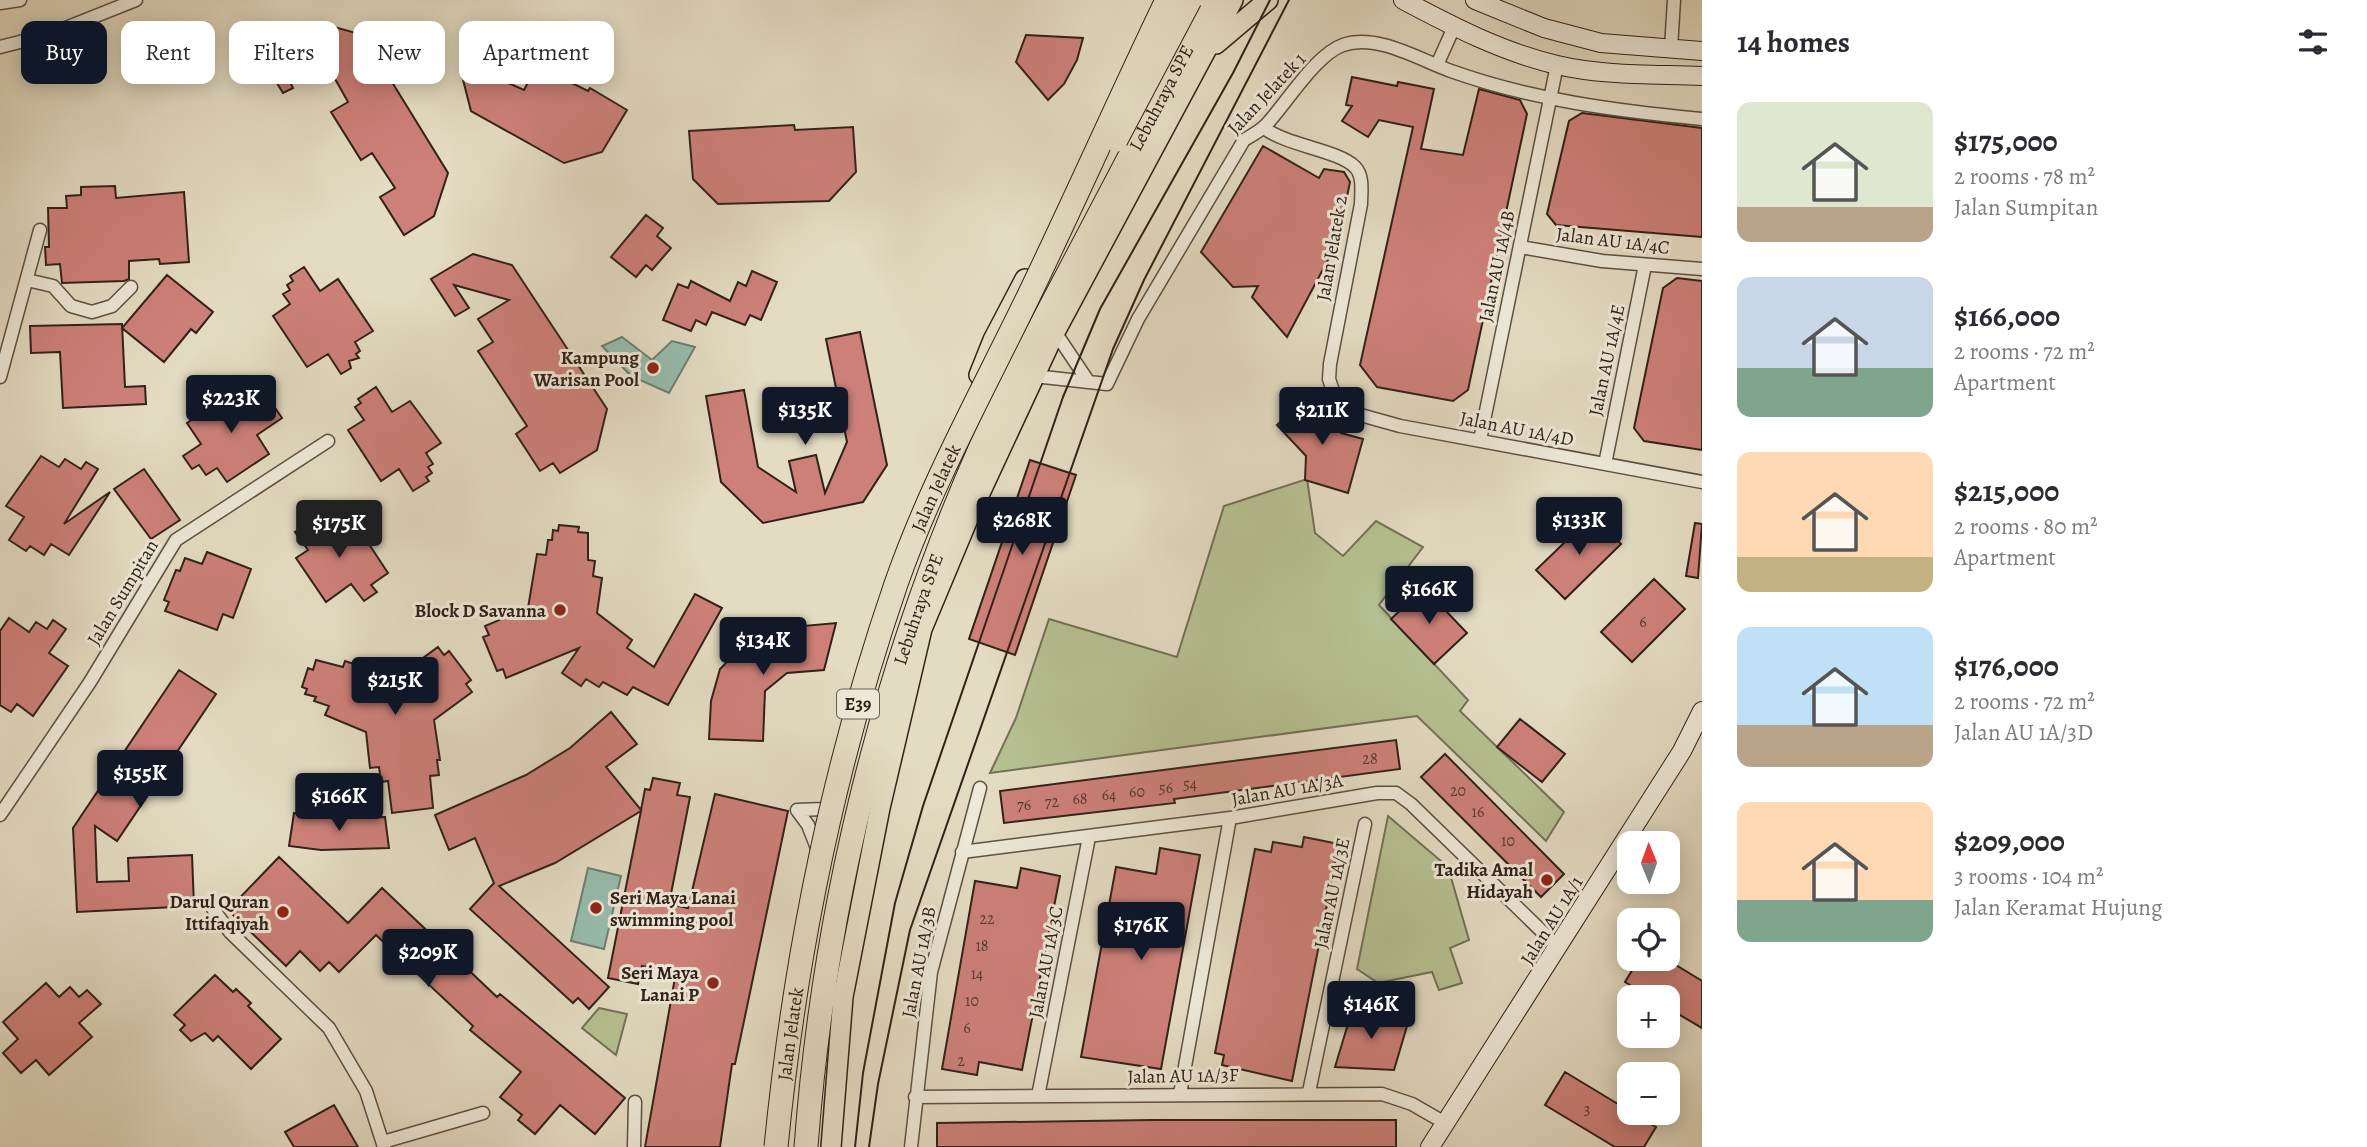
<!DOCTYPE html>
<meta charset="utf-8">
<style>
:root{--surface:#fff;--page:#f7f7f7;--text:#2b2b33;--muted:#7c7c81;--accent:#111827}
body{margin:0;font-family:Alegreya,serif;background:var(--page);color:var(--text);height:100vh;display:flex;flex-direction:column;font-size:26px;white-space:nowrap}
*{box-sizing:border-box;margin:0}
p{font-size:23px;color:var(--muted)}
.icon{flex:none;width:38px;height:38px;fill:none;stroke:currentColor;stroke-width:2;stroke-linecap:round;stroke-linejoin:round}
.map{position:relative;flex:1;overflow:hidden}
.sheet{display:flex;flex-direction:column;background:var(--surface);width:665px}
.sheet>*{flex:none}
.guide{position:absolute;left:21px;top:21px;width:665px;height:63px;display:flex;gap:14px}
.needle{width:46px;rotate:359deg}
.fabs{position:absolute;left:1617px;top:831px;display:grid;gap:14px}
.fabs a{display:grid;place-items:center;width:63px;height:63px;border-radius:14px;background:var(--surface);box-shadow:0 4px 18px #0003;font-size:35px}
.price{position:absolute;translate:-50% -60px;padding:0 16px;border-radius:7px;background:var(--accent);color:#fff;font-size:23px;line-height:46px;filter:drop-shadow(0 2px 4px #0008)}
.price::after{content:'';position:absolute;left:50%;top:42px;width:21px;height:16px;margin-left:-10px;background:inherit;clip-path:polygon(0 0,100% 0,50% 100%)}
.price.on{background:#222;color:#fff}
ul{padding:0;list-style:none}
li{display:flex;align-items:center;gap:21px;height:175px;padding:0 35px}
li span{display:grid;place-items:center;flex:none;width:196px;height:140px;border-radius:14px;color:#555}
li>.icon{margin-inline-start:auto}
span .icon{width:84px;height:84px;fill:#fffc;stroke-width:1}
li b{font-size:30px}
h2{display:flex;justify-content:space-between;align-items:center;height:84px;padding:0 35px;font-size:30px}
.chip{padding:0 24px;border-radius:14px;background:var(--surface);box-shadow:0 4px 18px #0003;font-size:24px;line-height:63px}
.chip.on{background:var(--accent);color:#fff}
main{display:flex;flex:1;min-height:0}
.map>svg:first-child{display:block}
.green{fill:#b6c092;stroke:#747056;stroke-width:2}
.water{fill:#96bcad;stroke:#6e7e72;stroke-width:2}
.building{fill:#cd8079;stroke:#322119;stroke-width:2}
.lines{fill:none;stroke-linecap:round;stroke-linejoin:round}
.street-casing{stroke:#5e5043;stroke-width:15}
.secondary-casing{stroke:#322119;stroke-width:20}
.primary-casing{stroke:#322119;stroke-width:22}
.highway-casing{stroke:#322119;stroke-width:25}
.street{stroke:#ede8d7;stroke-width:12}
.secondary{stroke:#ede8d7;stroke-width:18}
.primary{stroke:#e3dbc2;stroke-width:19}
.highway{stroke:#e3dbc2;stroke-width:23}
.tram{stroke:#322119;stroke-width:2}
.highway-bridge-casing{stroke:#322119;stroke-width:25;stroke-linecap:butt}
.highway-bridge{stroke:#e3dbc2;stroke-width:23}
.poi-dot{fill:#8f2418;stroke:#ede8d7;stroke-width:2.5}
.labels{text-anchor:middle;stroke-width:6;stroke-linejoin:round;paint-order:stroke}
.number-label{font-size:16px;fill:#593931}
.shield{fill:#ede8d7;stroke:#6a5d52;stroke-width:2}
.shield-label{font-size:18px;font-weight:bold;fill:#322119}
.street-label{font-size:19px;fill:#322119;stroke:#ede8d7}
.poi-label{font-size:19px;font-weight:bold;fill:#322119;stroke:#ede8d7;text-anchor:end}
</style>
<main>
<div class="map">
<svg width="1702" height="1147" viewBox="0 0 1702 1147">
<rect width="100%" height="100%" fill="#e3dbc2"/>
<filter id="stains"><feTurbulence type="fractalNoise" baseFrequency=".00286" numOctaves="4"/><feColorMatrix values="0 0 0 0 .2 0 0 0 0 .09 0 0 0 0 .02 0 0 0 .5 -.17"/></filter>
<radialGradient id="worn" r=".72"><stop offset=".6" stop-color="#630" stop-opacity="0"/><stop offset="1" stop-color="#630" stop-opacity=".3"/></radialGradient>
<path class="green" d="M 1307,479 L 1315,533 L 1343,556 L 1376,521 L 1423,547 L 1379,605 L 1468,700 L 1460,711 L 1564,812 L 1546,841 L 1417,716 L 990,773 L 1016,718 L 1049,619 L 1177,657 L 1224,506 Z
M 1388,816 L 1448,867 L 1469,940 L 1450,948 L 1462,983 L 1439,990 L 1432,972 L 1378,983 L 1357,969 Z
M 599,1008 L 627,1014 L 616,1055 L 582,1028 Z"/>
<path class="water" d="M 622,337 L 652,360 L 672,341 L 695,347 L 669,393 L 631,376 L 602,346 Z
M 588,868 L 621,876 L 604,949 L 571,941 Z"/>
<path class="building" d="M 320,23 L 363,35 L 448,173 L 434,216 L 404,235 L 380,197 L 395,188 L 372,153 L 361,160 L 331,112 L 348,102 L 325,61 L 290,82 L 293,88 L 283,93 L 269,70 L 286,60 L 278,48 Z
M 484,30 L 517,48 L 499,79 L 524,90 L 537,66 L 588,91 L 590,88 L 627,110 L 602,152 L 564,163 L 471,111 L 461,72 Z
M 1026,35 L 1083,38 L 1077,60 L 1064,84 L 1048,100 L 1016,62 Z
M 1352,77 L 1397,86 L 1398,82 L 1434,89 L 1421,149 L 1463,155 L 1479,89 L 1520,100 L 1527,114 L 1468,390 L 1453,401 L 1377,387 L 1360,365 L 1413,127 L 1379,120 L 1368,137 L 1342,121 L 1352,106 L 1346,105 Z
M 1582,113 L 1702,128 L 1702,237 L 1556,225 L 1547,214 L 1569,121 Z
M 794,125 L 795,130 L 853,127 L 856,172 L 829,201 L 718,204 L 693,179 L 689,131 Z
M 1263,146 L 1319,178 L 1324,169 L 1344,172 L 1350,182 L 1338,241 L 1287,337 L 1252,297 L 1258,286 L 1233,287 L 1201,252 Z
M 115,186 L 116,198 L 184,192 L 189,262 L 160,264 L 159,259 L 129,261 L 129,279 L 124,281 L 62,283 L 60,264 L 46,265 L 45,247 L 49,247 L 48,208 L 67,208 L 66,196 L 81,195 L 81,187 Z
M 646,215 L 663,228 L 657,236 L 671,248 L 652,270 L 646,265 L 636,277 L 611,257 Z
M 473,254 L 512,265 L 607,409 L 597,450 L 560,473 L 553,463 L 540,471 L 516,434 L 527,426 L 478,351 L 493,342 L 478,319 L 509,300 L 454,285 L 469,308 L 455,316 L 431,279 Z
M 304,267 L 320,291 L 338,279 L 373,331 L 355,342 L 360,351 L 356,354 L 359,358 L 349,361 L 351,368 L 341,374 L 328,354 L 307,367 L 273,316 L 290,304 L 283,294 L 290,290 L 287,285 L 293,281 L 290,276 Z
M 752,271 L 777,282 L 761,320 L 750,315 L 745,325 L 712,312 L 706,325 L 696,320 L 691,331 L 663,320 L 678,284 L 688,288 L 691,281 L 730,301 L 738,282 L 746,286 Z
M 167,275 L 213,312 L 196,333 L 191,329 L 164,362 L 122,328 Z
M 1677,278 L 1702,281 L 1702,450 L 1644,441 L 1634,428 L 1663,288 Z
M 122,324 L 125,387 L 145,386 L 146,404 L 63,408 L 60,352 L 31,353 L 30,326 Z
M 860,332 L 887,465 L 863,502 L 763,523 L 721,482 L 706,396 L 744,390 L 758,467 L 796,492 L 789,461 L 816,455 L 825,493 L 847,442 L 826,339 Z
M 241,387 L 253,404 L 260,399 L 265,406 L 271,402 L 282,418 L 257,435 L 269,454 L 227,482 L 217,468 L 206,475 L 199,465 L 192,469 L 183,456 L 201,444 L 187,423 Z
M 376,387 L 392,412 L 410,401 L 441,443 L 426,453 L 433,464 L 428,467 L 432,473 L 426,477 L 429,481 L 413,491 L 399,469 L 381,481 L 348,430 L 364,420 L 355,407 L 361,403 L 358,399 Z
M 1307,397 L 1341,433 L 1363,439 L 1348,493 L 1305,480 L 1306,456 L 1277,425 Z
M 41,456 L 59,467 L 65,459 L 81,469 L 86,462 L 98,469 L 64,524 L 110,492 L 69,555 L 51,544 L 44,555 L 30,546 L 26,551 L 9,540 L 24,517 L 6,506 Z
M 1030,460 L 1076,475 L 1015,655 L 969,639 Z
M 144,469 L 180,520 L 151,539 L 114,489 Z
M 319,515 L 335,537 L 355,523 L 388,573 L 371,585 L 377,592 L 364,601 L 351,584 L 326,602 L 296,558 L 308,550 L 295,532 Z
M 1593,515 L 1621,544 L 1565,599 L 1536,570 Z
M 1695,523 L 1702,524 L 1698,578 L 1686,576 Z
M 559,525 L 579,527 L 578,532 L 588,533 L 588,560 L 595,561 L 593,576 L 602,578 L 597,613 L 632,640 L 627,648 L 654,667 L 695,594 L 722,608 L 668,705 L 633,687 L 627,695 L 603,682 L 599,687 L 586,679 L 581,686 L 562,673 L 579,648 L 506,678 L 503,669 L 497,671 L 483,637 L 489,635 L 485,626 L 528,608 L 537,554 L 546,555 L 548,540 L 552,540 L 553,530 L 558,531 Z
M 207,552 L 251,569 L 233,618 L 223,614 L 217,630 L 165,611 L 169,602 L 164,600 L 176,570 L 180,571 L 185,558 L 202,564 Z
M 1654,579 L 1685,609 L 1632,662 L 1601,632 Z
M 1424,588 L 1467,633 L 1434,664 L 1391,619 Z
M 9,618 L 29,632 L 36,622 L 47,629 L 53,620 L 66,629 L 49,653 L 68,666 L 33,716 L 17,704 L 11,712 L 0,705 L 0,631 Z
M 836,623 L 824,670 L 787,673 L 765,691 L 763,741 L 709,739 L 711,701 L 720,669 L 759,630 Z
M 438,647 L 444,655 L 449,651 L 471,680 L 466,684 L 472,692 L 434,720 L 440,760 L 437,760 L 439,775 L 430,776 L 433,808 L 392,813 L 388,781 L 381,782 L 379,767 L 370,768 L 366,732 L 325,715 L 329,706 L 314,701 L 316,697 L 305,694 L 307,689 L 302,687 L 308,668 L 313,670 L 316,660 L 343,667 L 345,661 L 360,666 L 363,658 L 385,666 L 374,694 Z
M 179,670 L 216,694 L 117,841 L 95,826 L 97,882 L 129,881 L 128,858 L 192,855 L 194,906 L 77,912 L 73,828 Z
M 611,712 L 637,744 L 606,767 L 641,810 L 645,789 L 650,790 L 653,778 L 680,783 L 677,795 L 690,797 L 669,904 L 688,908 L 715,794 L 788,811 L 735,1064 L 732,1064 L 720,1147 L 645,1147 L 676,972 L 642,966 L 638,984 L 608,978 L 641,811 L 555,863 L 499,886 L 609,987 L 589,1009 L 578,998 L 573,1003 L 470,909 L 494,883 L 475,838 L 449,850 L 435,815 L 526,775 L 570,748 Z
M 1520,719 L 1565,754 L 1542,782 L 1497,747 Z
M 1396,740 L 1400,769 L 1174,799 L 1175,803 L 1004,823 L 1000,791 Z
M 1445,754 L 1564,874 L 1541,897 L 1421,777 Z
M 294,813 L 328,818 L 385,817 L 389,848 L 321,850 L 289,846 Z
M 1304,837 L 1339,844 L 1292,1081 L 1222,1065 L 1224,1055 L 1215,1053 L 1255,849 L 1271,852 L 1273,842 L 1302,847 Z
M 1160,848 L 1200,855 L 1161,1069 L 1081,1057 L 1116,867 L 1156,874 Z
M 279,857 L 348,923 L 382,888 L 497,997 L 500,994 L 625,1098 L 595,1134 L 560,1105 L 535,1134 L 518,1120 L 522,1115 L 500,1097 L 521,1072 L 470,1030 L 473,1026 L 376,935 L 339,972 L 329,962 L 320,971 L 300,951 L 286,966 L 228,910 Z
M 1021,868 L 1060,876 L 1022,1070 L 979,1062 L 977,1075 L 942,1069 L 975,881 L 1017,888 Z
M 1639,959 L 1666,959 L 1702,981 L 1702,1028 L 1668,1008 L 1668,998 L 1651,998 L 1625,982 Z
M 215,975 L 233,992 L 236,989 L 251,1003 L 248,1006 L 281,1039 L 251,1069 L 218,1036 L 213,1041 L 205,1033 L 191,1041 L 180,1030 L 185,1025 L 174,1015 Z
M 46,983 L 59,997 L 70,987 L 79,997 L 87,990 L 101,1004 L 79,1023 L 92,1037 L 49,1075 L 36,1060 L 21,1073 L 3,1053 L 18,1039 L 3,1022 Z
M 1354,1004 L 1407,1026 L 1394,1070 L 1335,1067 Z
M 1565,1072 L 1656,1127 L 1644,1147 L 1615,1147 L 1545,1105 Z
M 334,1105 L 358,1147 L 294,1147 L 285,1132 Z
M 1152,1120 L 1396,1120 L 1396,1147 L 937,1147 L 937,1123 Z"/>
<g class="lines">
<defs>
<path id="street" d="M 0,3 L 20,0
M 0,47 L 48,35 L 136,0
M 1671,48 L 1674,0
M 1437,65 L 1454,27
M 1264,128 C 1288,146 1338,150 1355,167 C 1364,176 1361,193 1361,204 L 1330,364 L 1329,379 L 1334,394 L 1343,407 L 1357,414 L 1400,426 L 1702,482
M 1520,247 L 1602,261 L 1702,269
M 27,280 L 53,286 L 71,306 L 92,312 L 112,306 L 131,287
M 1055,332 L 1088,381
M 1034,376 L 1107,384 L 1138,319 L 1244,140 C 1251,136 1260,131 1266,125 C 1286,104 1316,54 1343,45 C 1377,33 1420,60 1451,71 C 1532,100 1617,111 1702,119
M 0,377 L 40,230
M 1480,440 L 1557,65
M 1605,464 L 1645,265
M 797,810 L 808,825 L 819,853
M 797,810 L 824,809 L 832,805
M 0,815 L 90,682 L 176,540 L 328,441
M 962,852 L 1230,818 L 1377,793 L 1396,793 L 1411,804 L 1559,948
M 213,909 L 230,932 L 329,1028 L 366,1091 L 384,1147
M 1309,1092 L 1365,824
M 1180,1094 L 1230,818
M 1038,1096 L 1089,837
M 915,1097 L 1382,1094 L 1412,1104 L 1445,1123
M 383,1142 L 483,1113
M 634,1147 L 635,1102
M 911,1147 L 931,972 L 980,788"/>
<path id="secondary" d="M 1403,0 C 1452,26 1502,52 1557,65 C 1604,76 1654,74 1702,76
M 1475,0 L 1544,28 L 1601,43 L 1702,51
M 1430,1147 L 1682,751 L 1702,711"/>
<path id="primary" d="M 1216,44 L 1268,0
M 979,375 L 993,340 L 1025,279
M 831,1147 L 843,997 L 880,808 L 922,629 L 968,519 L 1055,332 L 1233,0"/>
<g id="highway">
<path id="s1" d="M 806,1147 C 826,883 894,623 1010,384 L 1212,0"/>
</g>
</defs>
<use href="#street" class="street-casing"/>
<use href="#secondary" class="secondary-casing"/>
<use href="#primary" class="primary-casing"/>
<use href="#highway" class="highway-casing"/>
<use href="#street" class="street"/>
<use href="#secondary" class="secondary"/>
<use href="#primary" class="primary"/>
<use href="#highway" class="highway"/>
<path class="tram" d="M 855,1147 L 863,1073 L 895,903 L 923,806 L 1063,397 L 1100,309 L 1233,73 L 1270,0
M 869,1147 L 878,1084 L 910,930 L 1113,349 L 1144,280 L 1289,0"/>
<defs>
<g id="highway-bridge">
<path d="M 1116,140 L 1190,0"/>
<path id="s2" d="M 776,1147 C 795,955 833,767 896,584 C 932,481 985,387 1032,289 C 1078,193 1121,96 1167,0"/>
</g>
</defs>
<use href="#highway-bridge" class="highway-bridge-casing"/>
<use href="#highway-bridge" class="highway-bridge"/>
</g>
<g class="poi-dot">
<circle cx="653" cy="368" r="7"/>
<circle cx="560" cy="610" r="7"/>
<circle cx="1547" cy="880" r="7"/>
<circle cx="596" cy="908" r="7"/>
<circle cx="283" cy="912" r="7"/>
<circle cx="713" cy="983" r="7"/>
</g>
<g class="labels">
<g class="number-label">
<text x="1643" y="627">6</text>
<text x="1370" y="764">28</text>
<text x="1190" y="789">54</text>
<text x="1166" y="793">56</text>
<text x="1458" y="796">20</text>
<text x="1137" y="797">60</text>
<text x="1109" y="800">64</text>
<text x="1080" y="804">68</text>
<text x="1052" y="807">72</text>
<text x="1024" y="810">76</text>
<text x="1478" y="817">16</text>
<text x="1508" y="846">10</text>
<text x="987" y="924">22</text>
<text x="982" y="951">18</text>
<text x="977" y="979">14</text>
<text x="972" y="1006">10</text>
<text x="967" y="1033">6</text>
<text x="961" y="1066">2</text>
<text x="1587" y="1114">3</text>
</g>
<rect class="shield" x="837" y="689.5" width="42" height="29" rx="5"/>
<g class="shield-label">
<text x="858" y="710">E39</text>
</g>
<g class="street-label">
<text transform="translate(1266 93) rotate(-47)" y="7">Jalan Jelatek 1</text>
<text dy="7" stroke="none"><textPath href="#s1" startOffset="1118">Lebuhraya SPE</textPath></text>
<text transform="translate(1613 240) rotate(7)" y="7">Jalan AU 1A/4C</text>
<text transform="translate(1331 248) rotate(-80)" y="7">Jalan Jelatek 2</text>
<text transform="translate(1496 266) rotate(-78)" y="7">Jalan AU 1A/4B</text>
<text transform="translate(1606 360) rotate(-78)" y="7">Jalan AU 1A/4E</text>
<text transform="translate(1517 428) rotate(11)" y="7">Jalan AU 1A/4D</text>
<text dy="7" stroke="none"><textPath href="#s2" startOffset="681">Jalan Jelatek</textPath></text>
<text transform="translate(122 592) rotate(-59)" y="7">Jalan Sumpitan</text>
<text dy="7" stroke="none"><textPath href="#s1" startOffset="551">Lebuhraya SPE</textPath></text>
<text transform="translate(1287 789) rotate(-10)" y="7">Jalan AU 1A/3A</text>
<text transform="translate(1331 893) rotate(-78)" y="7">Jalan AU 1A/3E</text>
<text transform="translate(1551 920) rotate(-58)" y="7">Jalan AU 1A/1</text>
<text transform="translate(918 962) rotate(-79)" y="7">Jalan AU 1A/3B</text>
<text transform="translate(1045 962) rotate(-79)" y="7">Jalan AU 1A/3C</text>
<text dy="7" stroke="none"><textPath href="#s2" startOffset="114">Jalan Jelatek</textPath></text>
<text transform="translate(1183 1075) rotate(-1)" y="7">Jalan AU 1A/3F</text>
</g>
<g class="poi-label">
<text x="639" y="364">Kampung<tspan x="639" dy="22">Warisan Pool</tspan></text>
<text x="546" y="617">Block D Savanna</text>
<text x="1533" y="876">Tadika Amal<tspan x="1533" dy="22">Hidayah</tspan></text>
<text x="610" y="904" text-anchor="start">Seri Maya Lanai<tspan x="610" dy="22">swimming pool</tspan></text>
<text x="269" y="908">Darul Quran<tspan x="269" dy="22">Ittifaqiyah</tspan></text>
<text x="699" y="979">Seri Maya<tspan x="699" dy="22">Lanai P</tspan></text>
</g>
</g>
<rect width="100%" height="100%" filter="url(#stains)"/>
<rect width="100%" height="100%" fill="url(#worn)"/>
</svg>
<div class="fabs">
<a><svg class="needle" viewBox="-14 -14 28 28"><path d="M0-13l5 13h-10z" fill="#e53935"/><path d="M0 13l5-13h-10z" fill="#7c7c81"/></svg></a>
<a><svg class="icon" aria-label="locate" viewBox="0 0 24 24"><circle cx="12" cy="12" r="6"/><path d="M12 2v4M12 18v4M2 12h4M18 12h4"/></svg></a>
<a>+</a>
<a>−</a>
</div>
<b class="price" style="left:231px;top:435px">$223K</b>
<b class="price" style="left:805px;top:447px">$135K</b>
<b class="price" style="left:1322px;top:447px">$211K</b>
<b class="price" style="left:1022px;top:557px">$268K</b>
<b class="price" style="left:1579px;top:557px">$133K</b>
<b class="price on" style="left:339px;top:560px">$175K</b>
<b class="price" style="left:1429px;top:626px">$166K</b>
<b class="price" style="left:763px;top:677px">$134K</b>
<b class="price" style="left:395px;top:717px">$215K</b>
<b class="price" style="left:140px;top:810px">$155K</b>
<b class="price" style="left:339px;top:833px">$166K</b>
<b class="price" style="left:1141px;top:962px">$176K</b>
<b class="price" style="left:428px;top:989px">$209K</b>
<b class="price" style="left:1371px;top:1041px">$146K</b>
<div class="guide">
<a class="chip on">Buy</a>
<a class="chip">Rent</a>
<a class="chip">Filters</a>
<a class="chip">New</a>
<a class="chip">Apartment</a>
</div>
</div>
<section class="sheet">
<h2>14 homes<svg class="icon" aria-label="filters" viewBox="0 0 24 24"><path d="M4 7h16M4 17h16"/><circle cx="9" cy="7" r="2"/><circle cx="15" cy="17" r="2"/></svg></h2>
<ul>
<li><span style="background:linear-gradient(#dfe7d0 75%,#b9a48a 0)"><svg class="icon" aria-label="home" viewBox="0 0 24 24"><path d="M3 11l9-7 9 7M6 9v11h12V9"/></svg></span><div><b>$175,000</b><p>2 rooms · 78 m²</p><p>Jalan Sumpitan</p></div></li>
<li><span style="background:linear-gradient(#c9d6e8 65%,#7fa58c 0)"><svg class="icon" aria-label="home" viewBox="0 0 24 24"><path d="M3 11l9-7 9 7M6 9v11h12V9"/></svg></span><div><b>$166,000</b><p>2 rooms · 72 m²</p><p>Apartment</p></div></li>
<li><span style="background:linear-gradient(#ffd9b3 75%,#c2b280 0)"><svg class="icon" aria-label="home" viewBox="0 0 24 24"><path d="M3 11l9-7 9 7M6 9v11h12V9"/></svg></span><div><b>$215,000</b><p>2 rooms · 80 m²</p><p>Apartment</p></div></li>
<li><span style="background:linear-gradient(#bfe0f5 70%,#b9a48a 0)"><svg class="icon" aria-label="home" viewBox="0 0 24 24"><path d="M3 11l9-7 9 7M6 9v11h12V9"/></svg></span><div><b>$176,000</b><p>2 rooms · 72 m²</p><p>Jalan AU 1A/3D</p></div></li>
<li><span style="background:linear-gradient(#ffd9b3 70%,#7fa58c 0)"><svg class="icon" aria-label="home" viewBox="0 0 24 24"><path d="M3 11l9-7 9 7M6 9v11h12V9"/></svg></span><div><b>$209,000</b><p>3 rooms · 104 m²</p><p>Jalan Keramat Hujung</p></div></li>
</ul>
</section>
</main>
